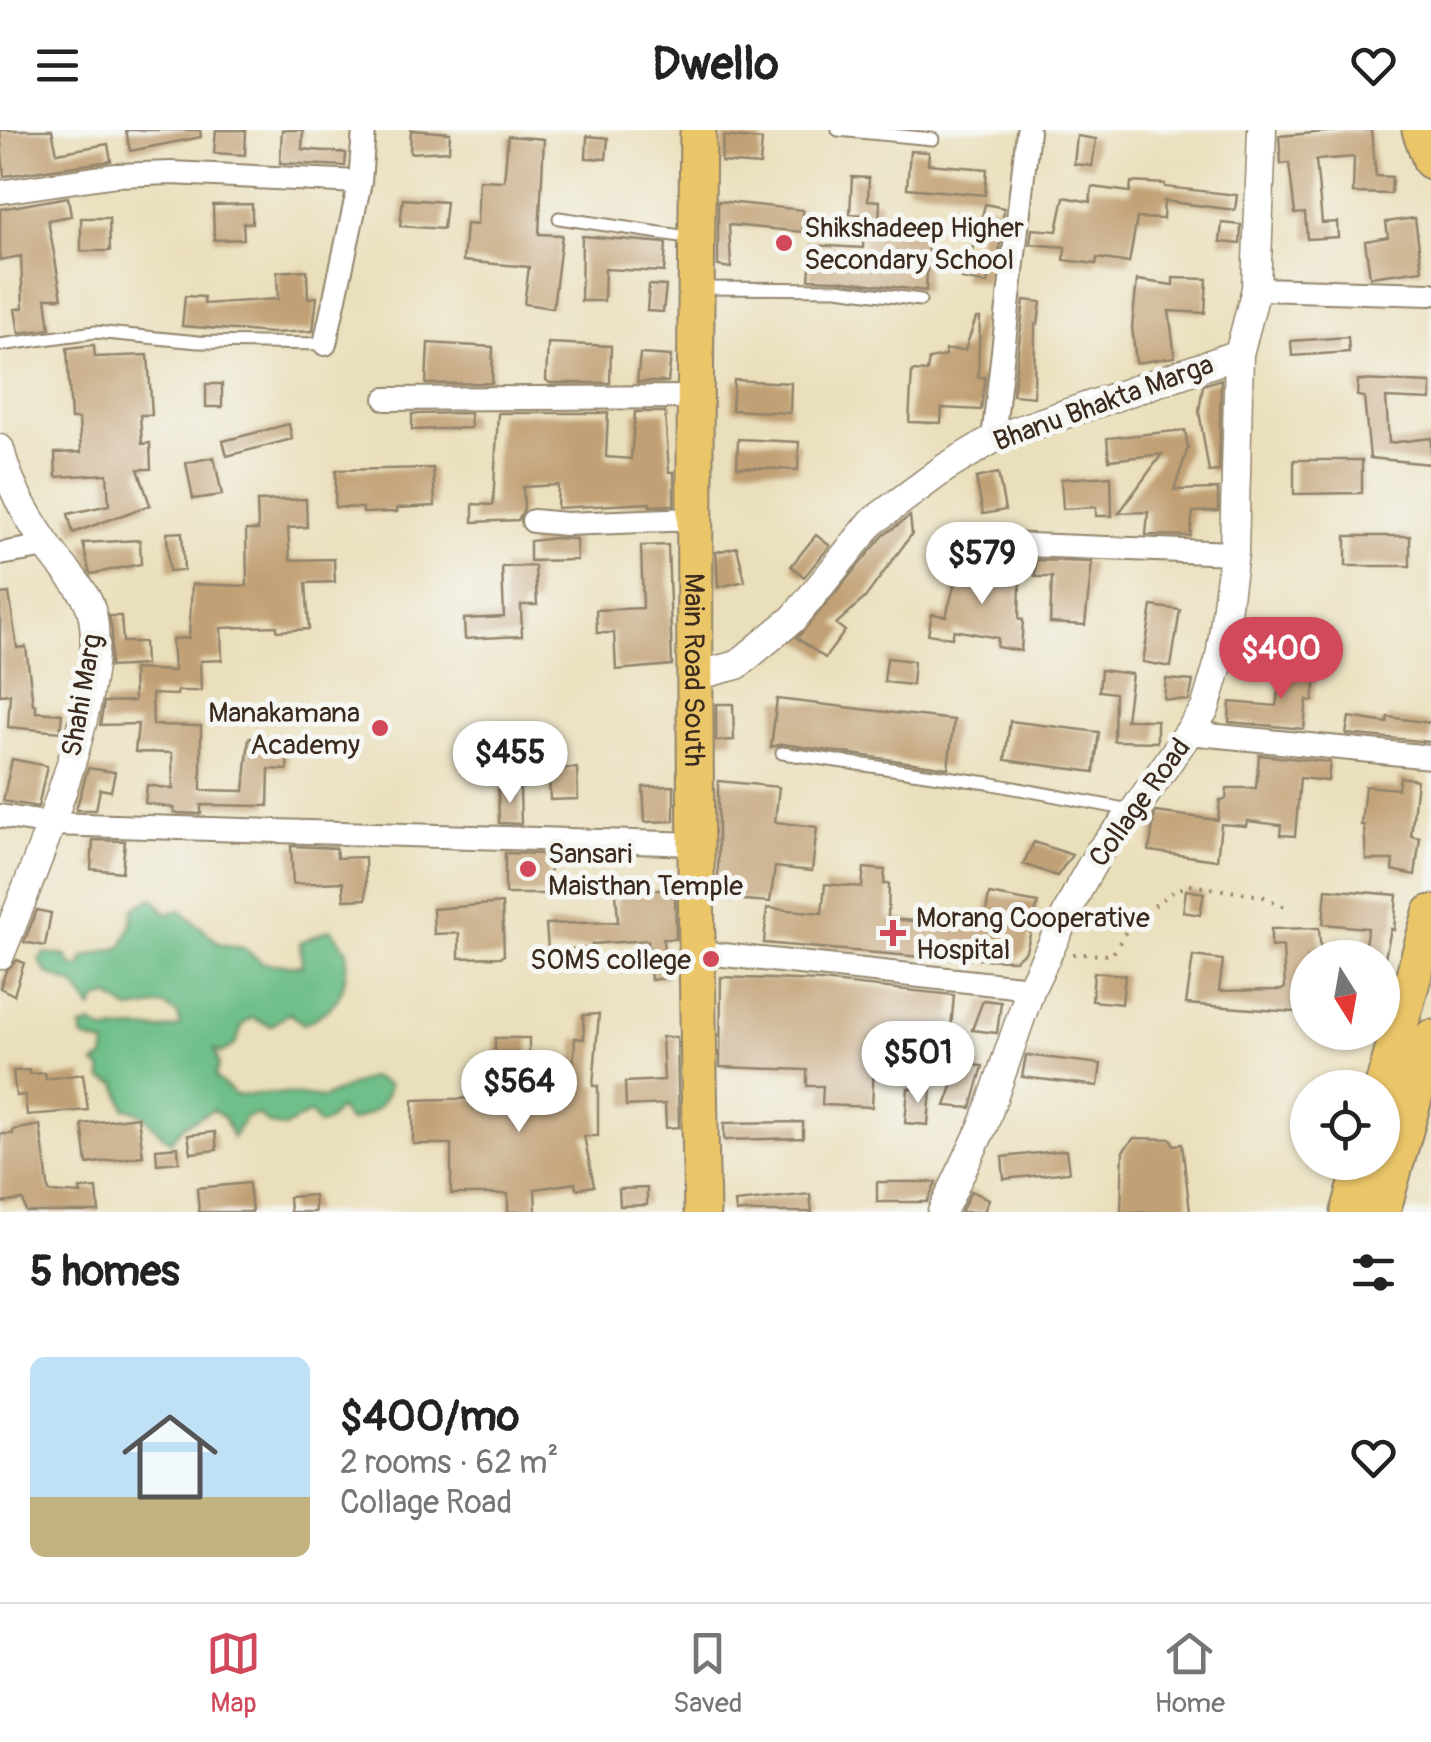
<!DOCTYPE html>
<meta charset="utf-8">
<style>
:root{--surface:#fff;--page:#f2f2f2;--text:#222;--muted:#767676;--line:#e0e0e0;--accent:#d1495b}
body{margin:0;font-family:Pangolin,sans-serif;background:var(--page);color:var(--text);height:100vh;display:flex;flex-direction:column;font-size:38px;white-space:nowrap}
*{box-sizing:border-box;margin:0}
p{font-size:32px;color:var(--muted)}
.icon{flex:none;width:55px;height:55px;fill:none;stroke:currentColor;stroke-width:2;stroke-linecap:round;stroke-linejoin:round}
.map{position:relative;height:1082px;overflow:hidden}
.sheet{display:flex;flex-direction:column;background:var(--surface);flex:1}
.sheet>*{flex:none}
.needle{width:65px;rotate:169deg}
.controls{position:absolute;left:1290px;top:810px;display:grid;gap:20px}
.controls a{display:grid;place-items:center;width:110px;height:110px;border-radius:50%;background:var(--surface);box-shadow:0 2px 8px #0004;font-size:50px}
.price{position:absolute;translate:-50% -85px;padding:0 22px;border-radius:35px;background:#fff;color:#222;font-size:32px;line-height:65px;filter:drop-shadow(0 2px 5px #0008)}
.price::after{content:'';position:absolute;left:50%;top:60px;width:30px;height:22px;margin-left:-15px;background:inherit;clip-path:polygon(0 0,100% 0,50% 100%)}
.price.current{background:var(--accent);color:#fff}
ul{padding:0;list-style:none}
li{display:flex;align-items:center;gap:30px;height:250px;padding:0 30px}
li span{display:grid;place-items:center;flex:none;width:280px;height:200px;border-radius:15px;color:#555}
li>.icon{margin-inline-start:auto}
span .icon{width:120px;height:120px;fill:#fffc;stroke-width:1}
li b{font-size:42px}
h2{display:flex;justify-content:space-between;align-items:center;height:120px;padding:0 30px;font-size:42px}
header{display:flex;justify-content:space-between;align-items:center;height:130px;padding:0 30px;background:var(--surface);font-size:45px;font-weight:700}
.menu{display:flex;justify-content:space-around;align-items:center;height:140px;border-top:2px solid var(--line);background:var(--surface);font-size:28px;color:var(--muted)}
.menu a{display:grid;justify-items:center;gap:5px}
.menu .current{color:var(--accent)}
.map>svg:first-child{display:block}
.forest{fill:#6fbf8a;stroke:#557454;stroke-width:2.5}
.building{fill:#c1a074}
.lines{fill:none;stroke-linecap:round;stroke-linejoin:round}
.service-casing{stroke:#92846c;stroke-width:15}
.minor-casing{stroke:#92846c;stroke-width:26}
.tertiary-casing{stroke:#92846c;stroke-width:31}
.primary-casing{stroke:#92846c;stroke-width:39}
.path{stroke:#92846c;stroke-width:4;stroke-dasharray:2.5 8;stroke-linecap:butt}
.service{stroke:#fff;stroke-width:11}
.minor{stroke:#fff;stroke-width:22}
.tertiary{stroke:#fff;stroke-width:28}
.primary{stroke:#ebc669;stroke-width:35}
.poi-dot{fill:#d1495b;stroke:#f6f6f2;stroke-width:4}
.labels{text-anchor:middle;stroke-width:10;stroke-linejoin:round;paint-order:stroke}
.poi-label{font-size:28px;fill:#3b2a1e;stroke:#f6f6f2;text-anchor:start}
.street-label{font-size:28px;fill:#3b2a1e;stroke:#f6f6f2}
</style>
<header><svg class="icon" aria-label="menu" viewBox="0 0 24 24"><path d="M4 6h16M4 12h16M4 18h16"/></svg>Dwello<svg class="icon" aria-label="heart" viewBox="0 0 24 24"><path d="M12 20l-8-8c-3-5 5-10 8-4 3-6 11-1 8 4z"/></svg></header>
<div class="map">
<svg width="1431" height="1082" viewBox="0 0 1431 1082">
<rect width="100%" height="100%" fill="#f6f6f2"/>
<filter id="ink" filterUnits="userSpaceOnUse"><feTurbulence type="fractalNoise" baseFrequency=".01" numOctaves="2"/><feDisplacementMap in="SourceGraphic" scale="20" xChannelSelector="R" yChannelSelector="G"/><feConvolveMatrix kernelMatrix="1 2 1 2 8 2 1 2 1" color-interpolation-filters="sRGB"/></filter>
<filter id="wash" filterUnits="userSpaceOnUse"><feTurbulence type="fractalNoise" baseFrequency=".0048" numOctaves="4" result="noise"/><feDisplacementMap in="SourceGraphic" scale="40" xChannelSelector="R" yChannelSelector="G"/><feGaussianBlur stdDeviation="2.25" result="paint"/><feColorMatrix in="noise" values="0 0 0 0 0 0 0 0 0 0 0 0 0 0 0 0 0 1.4 0 .05"/><feComposite in="paint" operator="in"/></filter>
<g filter="url(#wash)">
<rect width="100%" height="100%" fill="#eadfbb"/>
<path class="forest" d="M 153,768 L 167,784 L 180,780 L 220,814 L 243,818 L 263,833 L 302,836 L 300,812 L 331,799 L 347,821 C 346,861 341,876 304,894 L 289,883 L 271,896 L 252,888 L 243,894 L 235,915 L 221,923 L 215,920 L 219,934 L 215,947 L 235,965 L 284,963 L 323,968 L 371,947 L 389,955 C 384,979 371,984 349,992 L 339,978 L 327,992 L 319,995 L 310,983 L 283,998 L 269,994 L 258,984 L 244,988 L 233,1008 L 224,987 L 213,980 C 196,990 181,992 171,1012 C 153,1001 148,981 125,978 L 117,954 L 102,949 L 101,939 L 95,934 L 104,928 L 106,915 L 83,908 L 81,898 L 91,894 L 107,902 C 132,895 155,904 180,896 L 178,884 L 163,875 L 130,880 L 108,866 L 97,870 L 92,879 L 73,854 L 47,843 L 39,830 L 45,823 L 66,826 L 72,837 L 81,836 L 84,827 L 122,817 L 131,796 L 134,778 Z"/>
<g id="blocks">
<path class="building" d="M 0,0 L 52,0 L 57,23 L 108,14 L 111,31 L 4,46 Z
M 126,0 L 200,0 L 201,7 L 130,21 Z
M 216,0 L 246,0 L 245,25 L 214,23 Z
M 282,0 L 303,0 L 302,19 L 346,23 L 345,36 L 280,33 Z
M 411,0 L 450,3 L 449,21 L 410,23 Z
M 1349,0 L 1371,0 L 1376,46 L 1392,47 L 1391,64 L 1353,63 L 1354,27 L 1316,30 L 1322,93 L 1337,92 L 1338,107 L 1307,109 L 1305,83 L 1295,84 L 1289,33 L 1281,34 L 1279,6 Z
M 508,6 L 544,9 L 539,104 L 562,105 L 553,178 L 524,174 L 529,137 L 463,131 L 466,94 L 477,95 L 479,50 L 504,51 Z
M 587,6 L 608,8 L 606,29 L 586,28 Z
M 724,6 L 762,10 L 760,35 L 721,32 Z
M 1077,6 L 1096,9 L 1092,36 L 1074,34 Z
M 910,21 L 929,22 L 928,34 L 987,39 L 985,65 L 907,58 Z
M 852,47 L 869,48 L 868,70 L 880,71 L 879,94 L 929,97 L 926,161 L 838,150 L 809,149 L 812,115 L 863,118 L 865,85 L 850,84 Z
M 1131,52 L 1165,54 L 1165,57 L 1237,65 L 1235,80 L 1164,71 L 1163,89 L 1137,88 L 1129,133 L 1097,128 L 1096,134 L 1064,130 L 1065,117 L 1030,114 L 1032,99 L 1057,101 L 1064,67 L 1090,72 L 1092,57 L 1130,62 Z
M 68,67 L 71,86 L 48,90 L 62,168 L 46,168 L 50,199 L 19,203 L 15,179 L 23,178 L 21,126 L 0,130 L 0,79 Z
M 403,69 L 446,72 L 443,99 L 400,96 Z
M 718,71 L 803,80 L 803,102 L 729,95 L 731,138 L 718,136 Z
M 252,74 L 252,93 L 243,93 L 244,109 L 214,110 L 213,75 Z
M 985,74 L 1004,78 L 998,133 L 991,131 L 987,154 L 962,149 L 966,130 L 970,131 L 973,116 L 975,116 Z
M 81,88 L 109,88 L 110,121 L 81,121 Z
M 1415,88 L 1422,140 L 1370,147 L 1365,111 L 1388,107 L 1386,92 Z
M 1222,93 L 1241,95 L 1240,114 L 1220,112 Z
M 582,106 L 666,113 L 664,142 L 605,139 L 604,171 L 581,171 Z
M 307,140 L 308,168 L 317,167 L 313,201 L 272,203 L 182,196 L 185,166 L 204,167 L 204,174 L 278,169 L 277,142 Z
M 1173,148 L 1207,149 L 1205,183 L 1169,181 L 1175,227 L 1136,233 L 1132,197 L 1137,150 L 1173,155 Z
M 649,155 L 666,156 L 663,182 L 647,181 Z
M 1024,170 L 1041,172 L 1038,194 L 1035,194 L 1034,267 L 1013,265 Z
M 976,188 L 980,188 L 978,247 L 985,247 L 981,280 L 942,278 L 941,293 L 909,292 L 912,241 L 927,242 L 929,229 L 945,226 L 945,220 L 965,220 Z
M 1348,207 L 1349,222 L 1292,226 L 1291,211 Z
M 428,213 L 493,217 L 492,253 L 426,254 Z
M 548,213 L 611,216 L 610,253 L 550,253 L 546,250 Z
M 94,215 L 95,227 L 148,225 L 152,285 L 140,285 L 142,314 L 150,313 L 151,339 L 138,339 L 150,375 L 73,403 L 68,384 L 109,375 L 107,344 L 56,347 L 55,323 L 81,322 L 79,289 L 71,289 L 67,218 Z
M 640,224 L 671,226 L 668,252 L 637,252 Z
M 1221,249 L 1219,341 L 1209,342 L 1199,281 L 1203,255 Z
M 734,250 L 791,253 L 790,283 L 732,280 Z
M 1358,250 L 1431,253 L 1431,270 L 1386,268 L 1389,313 L 1431,308 L 1431,334 L 1370,328 L 1364,267 L 1357,266 Z
M 206,254 L 222,254 L 222,277 L 206,277 Z
M 635,282 L 665,282 L 669,342 L 674,342 L 674,375 L 650,376 L 650,373 L 557,378 L 558,355 L 523,357 L 524,379 L 518,390 L 473,392 L 473,374 L 493,375 L 498,283 L 608,283 L 606,327 L 631,329 Z
M 470,283 L 471,298 L 412,300 L 412,284 Z
M 289,294 L 292,309 L 227,326 L 223,311 Z
M 1185,300 L 1188,318 L 1174,360 L 1218,359 L 1218,381 L 1193,382 L 1190,406 L 1146,405 L 1148,382 L 1119,383 L 1162,324 L 1109,330 L 1107,308 Z
M 738,309 L 799,312 L 798,340 L 737,337 Z
M 214,327 L 222,365 L 193,369 L 186,333 Z
M 1294,330 L 1362,330 L 1362,363 L 1294,364 Z
M 433,338 L 435,376 L 397,378 L 397,382 L 363,383 L 363,378 L 335,377 L 336,340 Z
M 998,343 L 1005,380 L 983,384 L 976,348 Z
M 1111,346 L 1112,386 L 1096,386 L 1096,377 L 1063,379 L 1061,349 Z
M 306,369 L 307,397 L 288,398 L 290,430 L 334,429 L 335,452 L 306,453 L 309,499 L 277,501 L 277,496 L 221,498 L 222,530 L 200,531 L 201,561 L 177,561 L 177,565 L 152,564 L 153,595 L 201,596 L 201,660 L 244,661 L 249,608 L 289,611 L 287,640 L 269,639 L 268,676 L 201,675 L 201,684 L 174,683 L 174,678 L 145,673 L 147,655 L 173,659 L 172,623 L 135,622 L 138,594 L 100,595 L 104,572 L 134,571 L 133,539 L 174,541 L 172,509 L 189,508 L 192,454 L 247,456 L 246,400 L 258,400 L 257,371 Z
M 910,386 L 912,404 L 865,468 L 836,494 L 845,501 L 825,528 L 797,508 L 884,405 Z
M 182,402 L 184,440 L 169,441 L 167,403 Z
M 816,405 L 830,416 L 804,447 L 791,436 Z
M 1346,406 L 1410,406 L 1410,436 L 1346,436 Z
M 555,408 L 576,409 L 577,430 L 530,431 L 530,411 Z
M 140,410 L 141,434 L 91,444 L 89,440 L 83,413 Z
M 668,415 L 672,535 L 616,540 L 614,503 L 597,503 L 596,480 L 643,478 L 641,416 Z
M 737,417 L 745,451 L 718,457 L 716,422 Z
M 962,427 L 988,428 L 988,450 L 1020,450 L 1019,489 L 1023,490 L 1021,521 L 997,517 L 998,508 L 954,500 L 952,508 L 928,504 L 932,484 L 946,486 Z
M 1036,430 L 1092,432 L 1085,495 L 1050,493 L 1052,447 L 1035,447 Z
M 535,436 L 537,475 L 521,475 L 522,506 L 465,509 L 464,489 L 504,487 L 502,437 Z
M 9,463 L 17,518 L 26,517 L 33,574 L 36,575 L 36,582 L 62,584 L 60,602 L 8,597 L 10,564 L 0,565 L 0,464 Z
M 1152,476 L 1180,480 L 1171,537 L 1143,532 Z
M 109,486 L 121,486 L 123,512 L 144,512 L 145,535 L 110,537 L 112,501 Z
M 887,528 L 914,531 L 912,555 L 884,552 Z
M 1282,535 L 1317,539 L 1313,571 L 1307,570 L 1304,599 L 1229,592 L 1230,572 L 1276,576 Z
M 1101,540 L 1132,544 L 1126,590 L 1157,590 L 1157,612 L 1114,611 L 1115,563 L 1099,561 Z
M 1166,549 L 1193,551 L 1189,571 L 1164,569 Z
M 777,569 L 954,590 L 948,638 L 783,614 L 771,617 Z
M 716,574 L 733,574 L 734,610 L 716,611 Z
M 1349,587 L 1387,593 L 1388,587 L 1431,593 L 1431,612 L 1346,604 Z
M 1010,591 L 1099,602 L 1094,642 L 1005,630 Z
M 1259,625 L 1330,632 L 1328,651 L 1300,648 L 1295,706 L 1280,705 L 1281,695 L 1247,691 L 1246,696 L 1221,694 L 1217,730 L 1149,721 L 1155,682 L 1218,690 L 1220,670 L 1226,669 L 1227,658 L 1256,658 Z
M 12,629 L 47,636 L 38,677 L 3,671 Z
M 88,638 L 115,642 L 111,661 L 100,659 L 96,680 L 76,680 Z
M 577,638 L 578,669 L 550,670 L 549,639 Z
M 1400,647 L 1417,650 L 1411,706 L 1420,708 L 1415,745 L 1392,740 L 1393,730 L 1366,730 L 1364,695 L 1361,695 L 1365,656 L 1398,659 Z
M 718,651 L 779,657 L 775,692 L 817,697 L 812,741 L 775,737 L 770,772 L 718,768 Z
M 674,656 L 674,691 L 645,692 L 643,657 Z
M 498,659 L 520,659 L 521,694 L 499,693 Z
M 93,710 L 125,711 L 122,742 L 91,739 Z
M 1034,712 L 1072,725 L 1057,746 L 1023,734 Z
M 291,716 L 336,718 L 337,728 L 365,727 L 366,769 L 344,770 L 343,752 L 293,754 Z
M 505,723 L 550,724 L 550,764 L 505,764 Z
M 864,738 L 885,740 L 884,754 L 889,754 L 888,789 L 984,796 L 989,764 L 1038,773 L 1026,821 L 1015,830 L 933,828 L 764,813 L 767,778 L 822,783 L 825,754 L 862,757 Z
M 675,759 L 676,809 L 663,809 L 666,848 L 651,850 L 648,810 L 592,814 L 592,818 L 548,820 L 546,794 L 618,792 L 616,762 Z
M 1326,759 L 1397,765 L 1394,800 L 1391,799 L 1385,828 L 1362,828 L 1368,798 L 1323,794 Z
M 1186,760 L 1204,763 L 1200,785 L 1183,782 Z
M 502,773 L 504,825 L 501,827 L 459,828 L 459,803 L 434,804 L 433,779 Z
M 37,780 L 51,783 L 45,816 L 24,812 Z
M 1319,798 L 1321,828 L 1308,828 L 1308,883 L 1186,874 L 1193,826 L 1223,830 L 1219,861 L 1281,860 L 1285,858 L 1283,816 L 1271,817 L 1271,799 Z
M 17,830 L 24,833 L 14,865 L 0,858 L 6,841 Z
M 1094,842 L 1125,845 L 1122,874 L 1092,871 Z
M 721,847 L 822,851 L 954,865 L 951,899 L 928,896 L 926,924 L 915,923 L 914,937 L 874,936 L 872,977 L 822,975 L 823,956 L 807,956 L 807,940 L 720,937 Z
M 983,870 L 1001,872 L 997,903 L 972,900 Z
M 599,884 L 593,956 L 598,956 L 598,1006 L 584,1006 L 594,1056 L 576,1059 L 575,1053 L 535,1059 L 536,1082 L 508,1082 L 508,1064 L 451,1064 L 451,1014 L 413,1014 L 413,970 L 560,966 L 561,956 L 572,956 L 575,908 L 584,909 L 583,885 Z
M 662,907 L 677,907 L 679,997 L 666,998 L 665,974 L 626,976 L 625,952 L 664,950 Z
M 495,908 L 529,908 L 529,936 L 495,936 Z
M 1026,925 L 1101,934 L 1098,956 L 1022,947 Z
M 960,934 L 983,936 L 971,978 L 945,976 Z
M 29,940 L 29,944 L 45,943 L 46,949 L 83,944 L 88,980 L 27,985 L 25,965 L 16,966 L 13,941 Z
M 908,958 L 931,960 L 928,995 L 905,993 Z
M 138,987 L 143,1026 L 87,1034 L 82,994 Z
M 803,992 L 803,1008 L 724,1010 L 724,993 Z
M 40,995 L 49,1062 L 81,1064 L 80,1059 L 97,1058 L 99,1082 L 26,1082 L 23,1070 L 0,1073 L 0,1004 L 13,1004 L 13,1000 Z
M 215,1002 L 217,1020 L 191,1023 L 188,1005 Z
M 1134,1008 L 1171,1009 L 1174,1015 L 1182,1014 L 1190,1082 L 1121,1082 L 1123,1021 Z
M 178,1017 L 179,1032 L 157,1034 L 156,1019 Z
M 1066,1020 L 1069,1042 L 1004,1049 L 1002,1027 Z
M 877,1052 L 936,1052 L 936,1053 L 927,1072 L 877,1072 Z
M 249,1053 L 252,1082 L 199,1082 L 197,1058 Z
M 647,1058 L 647,1075 L 620,1076 L 619,1059 Z
M 971,1061 L 989,1069 L 984,1082 L 961,1082 Z
M 810,1064 L 812,1082 L 736,1082 L 735,1072 Z
M 314,1065 L 315,1082 L 290,1082 L 289,1067 Z"/>
</g>
</g>
<g filter="url(#ink)">
<use href="#blocks" fill-opacity="0" stroke="#92846c" stroke-width="2.5"/>
<g class="lines">
<defs>
<path id="service" d="M 838,0 L 933,9
M 559,88 L 694,108
M 700,158 L 837,159 L 920,170
M 0,215 L 95,202 L 198,212 L 325,214
M 782,623 L 988,653 L 1130,680"/>
<path id="minor" d="M 0,62 L 116,45 L 171,43 L 360,52 L 364,0
M 1256,159 L 1431,164
M 325,214 L 360,52
M 386,269 L 694,267
M 993,309 L 1028,1
M 533,391 L 566,394 L 694,389
M 950,412 L 1234,423
M 0,424 L 47,416
M 1189,603 L 1431,627
M 0,686 L 52,694 L 698,714
M 696,822 L 1031,858"/>
<path id="tertiary" d="M 0,319 C 8,354 30,392 51,421 C 62,437 78,452 87,469 C 122,536 28,755 0,825
M 695,546 L 737,535 L 794,488 L 872,392 L 945,338 L 993,309 L 1239,224
M 942,1082 L 984,994 L 1031,858 L 1081,754 L 1099,722 L 1134,681 L 1205,579 L 1220,528 L 1234,423 L 1239,224 L 1256,159 L 1262,0"/>
<g id="primary">
<path id="s1" d="M 698,0 C 693,361 693,721 702,1082"/>
<path d="M 1420,0 L 1431,31"/>
<path d="M 1382,960 L 1431,783"/>
<path d="M 1349,1082 L 1363,1032"/>
<path d="M 1382,1082 L 1431,908"/>
</g>
</defs>
<use href="#service" class="service-casing"/>
<use href="#minor" class="minor-casing"/>
<use href="#tertiary" class="tertiary-casing"/>
<use href="#primary" class="primary-casing"/>
<path class="path" d="M 1073,824 L 1112,825 L 1131,793 L 1174,761 L 1190,755 L 1262,766 L 1285,777"/>
<use href="#service" class="service"/>
<use href="#minor" class="minor"/>
<use href="#tertiary" class="tertiary"/>
<use href="#primary" class="primary"/>
</g>
</g>
<g class="poi-dot">
<circle cx="784" cy="113" r="10"/>
<circle cx="380" cy="598" r="10"/>
<circle cx="528" cy="739" r="10"/>
<path d="M888 788h10v10h10v10h-10v10h-10v-10h-10v-10h10z"/>
<circle cx="711" cy="829" r="10"/>
</g>
<g class="labels">
<g class="poi-label">
<text x="804" y="107">Shikshadeep Higher<tspan x="804" dy="32">Secondary School</tspan></text>
<text x="360" y="592" text-anchor="end">Manakamana<tspan x="360" dy="32">Academy</tspan></text>
<text x="548" y="733">Sansari<tspan x="548" dy="32">Maisthan Temple</tspan></text>
<text x="916" y="797">Morang Cooperative<tspan x="916" dy="32">Hospital</tspan></text>
<text x="691" y="839" text-anchor="end">SOMS college</text>
</g>
<g class="street-label">
<text transform="translate(1103 272) rotate(-20)" y="10">Bhanu Bhakta Marga</text>
<text dy="10" stroke="none"><textPath href="#s1" startOffset="540">Main Road South</textPath></text>
<text transform="translate(81 565) rotate(-80)" y="10">Shahi Marg</text>
<text transform="translate(1139 672) rotate(-54)" y="10">Collage Road</text>
</g>
</g>
</svg>
<div class="controls">
<a><svg class="needle" viewBox="-14 -14 28 28"><path d="M0-13l5 13h-10z" fill="#e53935"/><path d="M0 13l5-13h-10z" fill="#767676"/></svg></a>
<a><svg class="icon" aria-label="locate" viewBox="0 0 24 24"><circle cx="12" cy="12" r="6"/><path d="M12 2v4M12 18v4M2 12h4M18 12h4"/></svg></a>
</div>
<b class="price" style="left:982px;top:477px">$579</b>
<b class="price current" style="left:1281px;top:572px">$400</b>
<b class="price" style="left:510px;top:676px">$455</b>
<b class="price" style="left:918px;top:976px">$501</b>
<b class="price" style="left:519px;top:1005px">$564</b>
</div>
<section class="sheet">
<h2>5 homes<svg class="icon" aria-label="filters" viewBox="0 0 24 24"><path d="M4 7h16M4 17h16"/><circle cx="9" cy="7" r="2"/><circle cx="15" cy="17" r="2"/></svg></h2>
<ul>
<li><span style="background:linear-gradient(#bfe0f5 70%,#c2b280 0)"><svg class="icon" aria-label="home" viewBox="0 0 24 24"><path d="M3 11l9-7 9 7M6 9v11h12V9"/></svg></span><div><b>$400/mo</b><p>2 rooms · 62 m²</p><p>Collage Road</p></div><svg class="icon" aria-label="heart" viewBox="0 0 24 24"><path d="M12 20l-8-8c-3-5 5-10 8-4 3-6 11-1 8 4z"/></svg></li>
</ul>
</section>
<nav class="menu">
<a class="current"><svg class="icon" aria-label="map" viewBox="0 0 24 24"><path d="M3 6l6-2 6 2 6-2v14l-6 2-6-2-6 2zM9 4v14M15 6v14"/></svg>Map</a>
<a><svg class="icon" aria-label="saved" viewBox="0 0 24 24"><path d="M7 4h10v16l-5-4-5 4z"/></svg>Saved</a>
<a><svg class="icon" aria-label="home" viewBox="0 0 24 24"><path d="M3 11l9-7 9 7M6 9v11h12V9"/></svg>Home</a>
</nav>
